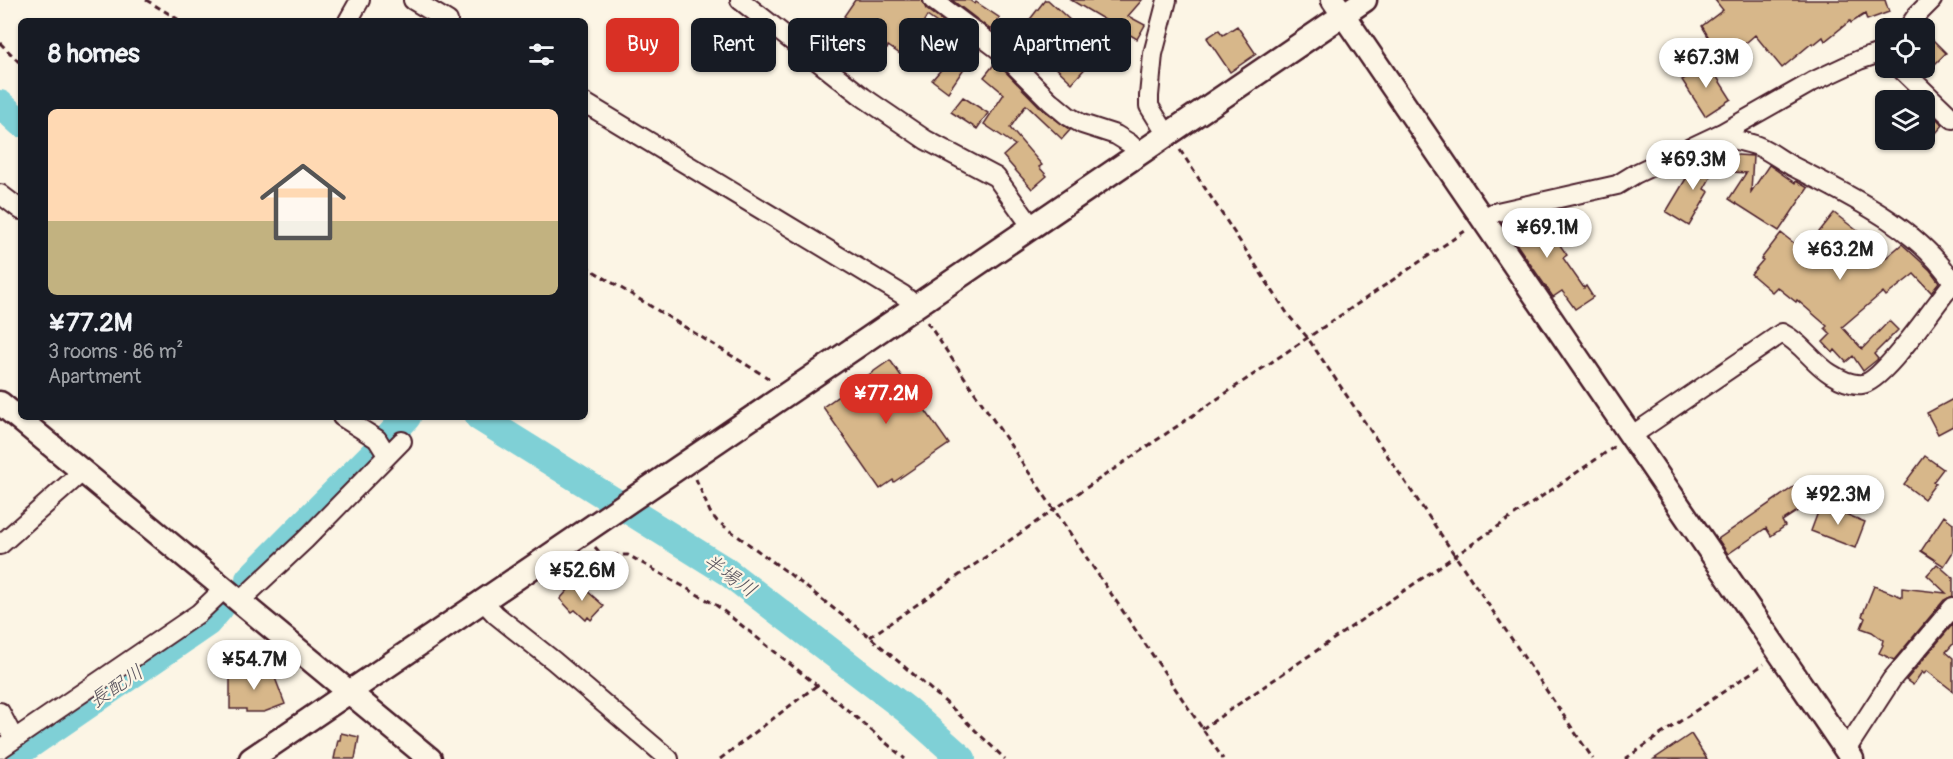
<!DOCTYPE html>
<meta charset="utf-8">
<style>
:root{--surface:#171b24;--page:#20242c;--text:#f1f3f6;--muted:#9ea1a6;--accent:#d93025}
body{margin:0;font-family:Pangolin,"Klee One",sans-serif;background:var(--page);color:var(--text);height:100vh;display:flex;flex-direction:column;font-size:22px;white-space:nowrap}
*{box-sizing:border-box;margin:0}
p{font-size:20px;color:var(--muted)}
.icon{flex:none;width:33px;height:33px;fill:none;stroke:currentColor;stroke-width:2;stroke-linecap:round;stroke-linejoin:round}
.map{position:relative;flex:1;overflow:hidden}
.side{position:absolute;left:18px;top:18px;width:570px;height:402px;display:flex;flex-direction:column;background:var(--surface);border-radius:9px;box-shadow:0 2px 4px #0004}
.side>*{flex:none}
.banner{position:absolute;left:606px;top:18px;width:570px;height:54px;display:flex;gap:12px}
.tools{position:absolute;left:1875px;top:18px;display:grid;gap:12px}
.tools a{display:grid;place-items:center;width:60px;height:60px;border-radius:9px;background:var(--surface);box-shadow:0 2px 4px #0004;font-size:30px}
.price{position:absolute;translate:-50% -51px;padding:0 14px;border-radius:21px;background:#fff;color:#222;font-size:20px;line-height:39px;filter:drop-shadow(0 2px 3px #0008)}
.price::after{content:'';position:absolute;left:50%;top:36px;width:18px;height:14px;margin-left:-9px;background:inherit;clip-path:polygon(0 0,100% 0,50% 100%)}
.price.active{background:var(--accent);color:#fff}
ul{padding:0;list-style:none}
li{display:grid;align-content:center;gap:12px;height:318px;padding:0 30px}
li span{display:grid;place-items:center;height:186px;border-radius:9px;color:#555}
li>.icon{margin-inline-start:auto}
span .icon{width:108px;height:108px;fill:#fffc;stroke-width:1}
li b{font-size:26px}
h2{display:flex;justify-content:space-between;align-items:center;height:72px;padding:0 30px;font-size:26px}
.chip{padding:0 21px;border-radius:9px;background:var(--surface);box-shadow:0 2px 4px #0004;font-size:21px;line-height:54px}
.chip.active{background:var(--accent);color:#fff}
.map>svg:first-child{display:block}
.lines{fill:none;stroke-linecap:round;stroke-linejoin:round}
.river{stroke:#7fd0d6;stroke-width:28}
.building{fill:#d7b78a;stroke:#4a1f2b;stroke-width:1.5}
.minor-casing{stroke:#4a1f2b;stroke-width:22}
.tertiary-casing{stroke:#4a1f2b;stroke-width:27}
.path{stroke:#4a1f2b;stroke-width:3;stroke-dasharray:6 4.5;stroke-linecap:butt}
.minor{stroke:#fcf5e5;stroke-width:18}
.tertiary{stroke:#fcf5e5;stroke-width:22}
.labels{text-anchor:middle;stroke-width:4.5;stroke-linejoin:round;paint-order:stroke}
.water-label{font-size:20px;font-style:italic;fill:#5a545e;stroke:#fcf5e5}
</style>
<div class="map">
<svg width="1953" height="759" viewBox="0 0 1953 759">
<rect width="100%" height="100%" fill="#fcf5e5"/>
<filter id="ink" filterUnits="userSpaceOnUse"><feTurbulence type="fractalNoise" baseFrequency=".0167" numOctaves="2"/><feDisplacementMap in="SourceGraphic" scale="12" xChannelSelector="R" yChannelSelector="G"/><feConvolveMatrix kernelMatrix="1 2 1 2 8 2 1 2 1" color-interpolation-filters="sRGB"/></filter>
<g filter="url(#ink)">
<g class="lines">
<path class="river" d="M 0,104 L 21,123
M 479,417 L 726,571 L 907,710 L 962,759
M 249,579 L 374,453 L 407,417
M 9,759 L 207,623 L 220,608"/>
</g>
<path class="building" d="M 855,0 L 922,0 L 926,9 L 978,48 L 948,92 L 932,80 L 954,55 L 945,48 L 954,35 L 927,16 L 903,56 L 888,46 L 887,49 L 860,32 L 862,30 L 844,16 Z
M 952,0 L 969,0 L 975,4 L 976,2 L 1000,18 L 991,30 Z
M 1045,0 L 1048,0 L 1096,44 L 1093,48 L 1099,53 L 1072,83 L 1028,41 L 1018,53 L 1010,45 Z
M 1071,0 L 1142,0 L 1128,16 L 1145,25 L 1137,39 Z
M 1715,0 L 1885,0 L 1889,12 L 1867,20 L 1865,14 L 1851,23 L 1850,21 L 1825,41 L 1823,37 L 1813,45 L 1812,43 L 1782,68 L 1755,35 L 1732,55 L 1728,42 L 1716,50 L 1702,26 L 1723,10 Z
M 1237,26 L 1256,54 L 1230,72 L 1207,38 L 1219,30 L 1223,35 Z
M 1931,38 L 1946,53 L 1924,75 L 1924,44 Z
M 996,62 L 1043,110 L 1070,130 L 1062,139 L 1026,105 L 1010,128 L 1042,165 L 1039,167 L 1047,176 L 1032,189 L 1003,156 L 1015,145 L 984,124 L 1004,94 L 984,77 Z
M 1708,63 L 1731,99 L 1705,116 L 1682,80 Z
M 963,97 L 988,113 L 977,129 L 951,112 Z
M 1924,107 L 1943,125 L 1936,133 L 1924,123 Z
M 1721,154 L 1753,156 L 1751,192 L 1769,165 L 1795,183 L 1796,181 L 1808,188 L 1779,231 L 1729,199 L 1746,173 L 1720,171 Z
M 1706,155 L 1719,162 L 1704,189 L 1709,192 L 1689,226 L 1666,212 L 1687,177 L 1685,176 L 1691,165 L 1694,167 L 1700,156 L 1704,158 Z
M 1834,213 L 1868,239 L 1865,242 L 1882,261 L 1902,244 L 1930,270 L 1939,282 L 1931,292 L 1914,274 L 1886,296 L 1883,292 L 1842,327 L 1862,349 L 1889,321 L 1898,330 L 1874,354 L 1878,359 L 1863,371 L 1853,356 L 1846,362 L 1835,350 L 1833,353 L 1823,342 L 1831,334 L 1825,328 L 1827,326 L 1797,300 L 1796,302 L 1777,287 L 1772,292 L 1751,274 L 1763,260 L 1761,259 L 1781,233 L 1804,251 Z
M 1538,214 L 1567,255 L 1563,258 L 1584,288 L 1586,286 L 1593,297 L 1575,309 L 1562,291 L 1553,297 L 1502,223 L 1514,220 L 1515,221 Z
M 890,360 L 949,444 L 894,482 L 893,480 L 880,489 L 823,407 Z
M 1953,399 L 1953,426 L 1938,434 L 1927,413 Z
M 1925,456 L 1943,469 L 1933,482 L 1936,483 L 1924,499 L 1904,484 Z
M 1795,486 L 1807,505 L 1782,521 L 1785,526 L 1771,536 L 1766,528 L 1728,554 L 1718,539 Z
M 1821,504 L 1865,522 L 1855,548 L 1811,531 Z
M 1944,516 L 1953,523 L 1953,552 L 1944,566 L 1921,551 Z
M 1937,564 L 1953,578 L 1953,596 L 1944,600 L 1894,660 L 1879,653 L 1883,645 L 1882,644 L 1883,640 L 1872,632 L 1861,628 L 1865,618 L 1862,616 L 1874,586 L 1902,597 L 1902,588 L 1946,593 L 1927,575 Z
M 576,581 L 604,606 L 591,620 L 588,617 L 586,620 L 575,610 L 572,612 L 560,599 Z
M 1953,624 L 1953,644 L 1946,652 L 1953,658 L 1953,691 L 1927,671 L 1924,674 L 1922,672 L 1913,685 L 1906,680 Z
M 230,670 L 272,670 L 285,704 L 264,712 L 246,712 L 246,709 L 230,709 Z
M 341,733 L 359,737 L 355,759 L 334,759 L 338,740 L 340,740 Z
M 1691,734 L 1707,759 L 1654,759 Z"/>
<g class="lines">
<defs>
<path id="minor" d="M 413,0 L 448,21
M 740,0 L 863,97 L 926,140 L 996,177 L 1032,227
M 933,0 L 998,49 L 1050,101 L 1068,116 L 1082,124 L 1116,135 L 1129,143 L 1140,153
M 1167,0 L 1153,54 L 1149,96 L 1149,106 L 1167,135
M 348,21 L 360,0
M 1908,28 L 1917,15 L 1932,0
M 1900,68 L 1953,119
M 585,103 L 903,295 L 916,306
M 1722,133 C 1733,142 1748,141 1760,147 C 1771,152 1781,160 1792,166 C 1848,195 1918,227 1953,282
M 0,194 L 21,210
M 1482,219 L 1493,213 L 1617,185 L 1635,174 L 1722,133 L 1812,82 L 1859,60 L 1886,51
M 342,417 L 377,439 L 387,455
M 1631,436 L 1782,333 C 1802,343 1813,363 1831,374 C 1839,379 1852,385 1862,384 C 1884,382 1936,302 1953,283
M 0,545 L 82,472
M 483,601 L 496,615 L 554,661 L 669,759
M 239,602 L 305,540 L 402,441
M 0,712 L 14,739
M 0,749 L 199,613 L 224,589
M 1846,750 L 1892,679 L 1953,607"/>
<path id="tertiary" d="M 1333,0 L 1852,759
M 0,403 L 430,759
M 251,759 L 1365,0"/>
</defs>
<use href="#minor" class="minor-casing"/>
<use href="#tertiary" class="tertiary-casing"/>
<path class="path" d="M 146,0 L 181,21
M 0,43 L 21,64
M 1180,150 L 1289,316 L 1307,337 L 1593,759
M 585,266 L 773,381
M 927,322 L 1223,759
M 696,479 L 710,512 L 717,521 L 787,572 L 870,637 L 950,706 L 1005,759
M 595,547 L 602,555 L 628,555 L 716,605 L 838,702 L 905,759
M 870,637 L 1055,509 L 1468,229
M 1202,729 L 1617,445
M 720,759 L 816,686
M 1625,759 L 1764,664"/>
<use href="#minor" class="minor"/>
<use href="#tertiary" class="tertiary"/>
</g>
</g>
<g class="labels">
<g class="water-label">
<text transform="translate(730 575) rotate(35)" y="7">半場川</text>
<text transform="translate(116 686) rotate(-34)" y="7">長配川</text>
</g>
</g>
</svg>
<div class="tools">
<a><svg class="icon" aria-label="locate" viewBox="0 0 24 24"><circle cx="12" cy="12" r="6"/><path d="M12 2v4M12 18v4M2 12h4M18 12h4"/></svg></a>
<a><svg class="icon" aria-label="layers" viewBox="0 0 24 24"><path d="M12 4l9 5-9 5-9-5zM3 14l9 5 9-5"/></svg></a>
</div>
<b class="price" style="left:1706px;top:89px">¥67.3M</b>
<b class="price" style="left:1693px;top:191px">¥69.3M</b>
<b class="price" style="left:1547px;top:259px">¥69.1M</b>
<b class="price" style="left:1840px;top:281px">¥63.2M</b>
<b class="price active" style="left:886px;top:425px">¥77.2M</b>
<b class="price" style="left:1838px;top:526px">¥92.3M</b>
<b class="price" style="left:582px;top:602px">¥52.6M</b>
<b class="price" style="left:254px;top:691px">¥54.7M</b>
<div class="banner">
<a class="chip active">Buy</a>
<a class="chip">Rent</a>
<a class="chip">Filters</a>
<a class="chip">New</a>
<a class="chip">Apartment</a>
</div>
<section class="side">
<h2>8 homes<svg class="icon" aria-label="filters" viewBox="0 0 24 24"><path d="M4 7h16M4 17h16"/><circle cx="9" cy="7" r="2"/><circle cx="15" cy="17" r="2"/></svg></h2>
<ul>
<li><span style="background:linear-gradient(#ffd9b3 60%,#c2b280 0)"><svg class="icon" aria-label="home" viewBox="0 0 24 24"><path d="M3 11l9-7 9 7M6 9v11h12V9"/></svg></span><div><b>¥77.2M</b><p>3 rooms · 86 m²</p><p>Apartment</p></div></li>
</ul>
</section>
</div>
